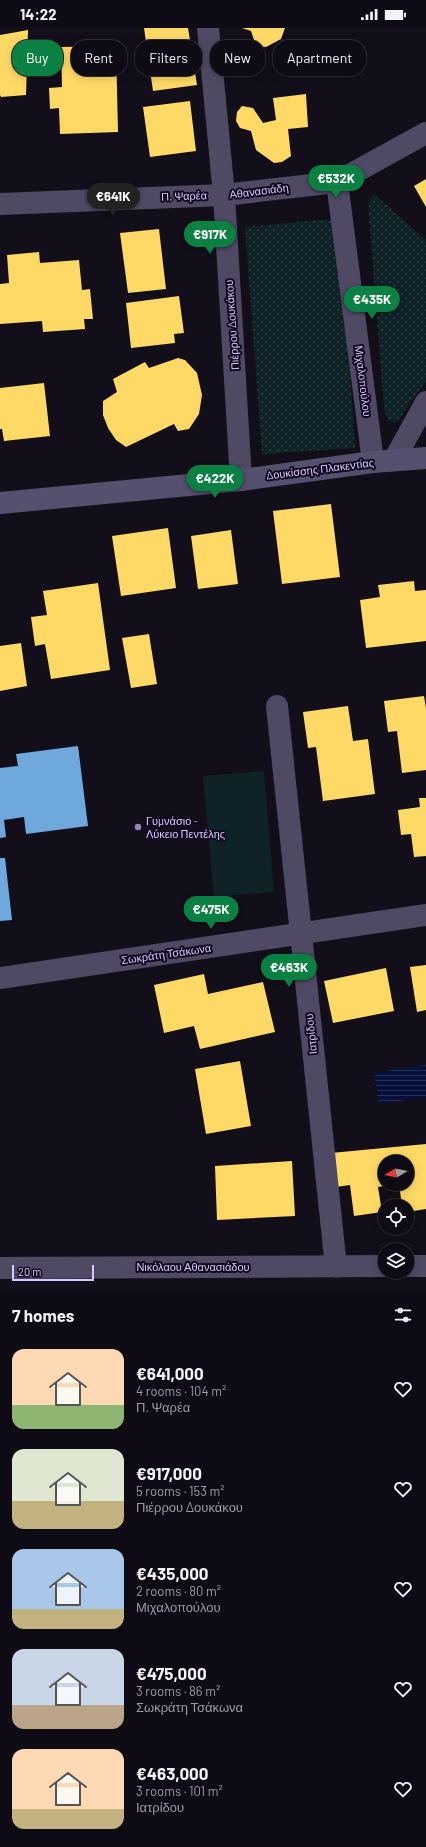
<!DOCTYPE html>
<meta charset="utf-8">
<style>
:root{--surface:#0e0b14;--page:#1c1922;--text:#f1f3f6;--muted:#9b9ba0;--line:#2e2b34;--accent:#0b8043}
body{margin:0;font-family:Barlow,sans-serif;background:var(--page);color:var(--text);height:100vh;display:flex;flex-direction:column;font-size:15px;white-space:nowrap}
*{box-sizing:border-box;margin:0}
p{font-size:13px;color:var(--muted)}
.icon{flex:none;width:22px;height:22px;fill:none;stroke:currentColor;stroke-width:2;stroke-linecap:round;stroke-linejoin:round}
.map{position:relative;height:1263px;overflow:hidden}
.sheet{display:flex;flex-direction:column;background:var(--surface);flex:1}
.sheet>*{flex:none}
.banner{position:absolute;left:12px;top:12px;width:402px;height:36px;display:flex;gap:8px}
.needle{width:26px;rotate:260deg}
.fabs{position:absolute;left:378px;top:1127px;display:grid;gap:8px}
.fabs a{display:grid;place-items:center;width:36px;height:36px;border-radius:50%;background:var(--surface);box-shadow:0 2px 10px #0003,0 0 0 1px var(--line);font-size:20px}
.scale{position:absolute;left:12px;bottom:10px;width:82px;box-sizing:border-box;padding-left:4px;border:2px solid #d7c8ff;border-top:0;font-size:11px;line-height:14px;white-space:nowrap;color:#d7c8ff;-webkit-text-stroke:3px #110a1f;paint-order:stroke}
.price{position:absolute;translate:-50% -34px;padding:0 9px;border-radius:14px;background:var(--accent);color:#fff;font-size:13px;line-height:26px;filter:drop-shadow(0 1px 2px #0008)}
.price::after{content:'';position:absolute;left:50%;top:24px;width:12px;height:9px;margin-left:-6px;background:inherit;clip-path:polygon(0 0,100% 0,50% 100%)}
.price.on{background:#222;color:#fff}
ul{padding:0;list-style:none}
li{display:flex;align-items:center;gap:12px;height:100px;padding:0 12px}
li span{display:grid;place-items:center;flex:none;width:112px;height:80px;border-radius:12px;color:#555}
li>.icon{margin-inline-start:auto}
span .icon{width:48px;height:48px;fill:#fffc;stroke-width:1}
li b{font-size:17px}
h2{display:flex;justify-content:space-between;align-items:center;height:48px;padding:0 12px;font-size:17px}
.tag{padding:0 14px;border-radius:16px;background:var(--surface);box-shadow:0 2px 10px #0003,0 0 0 1px var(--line);font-size:14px;line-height:36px}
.tag.on{background:var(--accent);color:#fff}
.status{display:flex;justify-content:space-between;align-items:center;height:28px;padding:0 20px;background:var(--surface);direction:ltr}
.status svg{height:11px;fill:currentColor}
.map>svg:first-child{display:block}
.green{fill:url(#green-dots)}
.pitch{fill:#0e2227}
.water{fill:url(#water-rules)}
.homes{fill:#ffd966}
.schools{fill:#6fa8dc}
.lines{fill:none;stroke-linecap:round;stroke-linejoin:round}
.street{stroke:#4f4964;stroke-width:22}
.secondary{stroke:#55506e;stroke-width:22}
.poi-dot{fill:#9287af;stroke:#110a1f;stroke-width:1.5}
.labels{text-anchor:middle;stroke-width:4;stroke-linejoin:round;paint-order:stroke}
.street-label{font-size:11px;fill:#d7c8ff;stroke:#110a1f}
.poi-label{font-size:11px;fill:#d7c8ff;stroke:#110a1f;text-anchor:start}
</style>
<div class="status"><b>14:22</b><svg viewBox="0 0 49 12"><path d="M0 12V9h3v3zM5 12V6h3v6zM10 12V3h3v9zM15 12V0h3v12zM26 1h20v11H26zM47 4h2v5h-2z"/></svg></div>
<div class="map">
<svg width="426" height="1263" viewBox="0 0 426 1263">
<defs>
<pattern id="green-dots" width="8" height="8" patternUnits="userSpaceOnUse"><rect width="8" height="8" fill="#0e2227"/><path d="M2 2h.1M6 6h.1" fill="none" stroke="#304147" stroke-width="1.8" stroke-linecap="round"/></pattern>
<pattern id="water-rules" width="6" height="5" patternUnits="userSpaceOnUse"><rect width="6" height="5" fill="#05103a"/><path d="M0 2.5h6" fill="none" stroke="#293158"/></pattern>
</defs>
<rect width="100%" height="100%" fill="#120f1a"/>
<path class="green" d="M 374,166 L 426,212 L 426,353 L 397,394 L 388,393 L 384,381 L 368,174 Z
M 340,190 L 355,420 L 262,426 L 245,199 Z"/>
<path class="pitch" d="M 264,743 L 274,864 L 214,869 L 203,748 Z"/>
<path class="water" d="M 426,1037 L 426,1069 L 379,1076 L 374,1045 Z"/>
<path class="homes" d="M 144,0 L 188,0 L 197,57 L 153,63 Z
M 242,0 L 285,0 L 281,11 L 266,19 L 256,18 L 251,3 Z
M 28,2 L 26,67 L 1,69 L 0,67 L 0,7 Z
M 116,18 L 118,104 L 60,106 L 59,80 L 50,81 L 49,60 L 62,59 L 61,19 Z
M 306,66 L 308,99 L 288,101 L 291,128 L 282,134 L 274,135 L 256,122 L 251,103 L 240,100 L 236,93 L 237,84 L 242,78 L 253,80 L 263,95 L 276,92 L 273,70 Z
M 190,73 L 196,123 L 150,129 L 143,79 Z
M 426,151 L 426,179 L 414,158 Z
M 159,201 L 166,261 L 128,265 L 120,205 Z
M 39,224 L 40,235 L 79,232 L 82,262 L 90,261 L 93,291 L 84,291 L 85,301 L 43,304 L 42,293 L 0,296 L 0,256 L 9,255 L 7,227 Z
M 179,268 L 184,305 L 174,306 L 175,315 L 131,320 L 126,275 Z
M 178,330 L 185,332 L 197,345 L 202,367 L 199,386 L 189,401 L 178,403 L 174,396 L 126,419 L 116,412 L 108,400 L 103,387 L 103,373 L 117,364 L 113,351 L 145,334 L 149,340 Z
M 44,355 L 50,408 L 4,413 L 2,401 L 0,401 L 0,360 Z
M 331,476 L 340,549 L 282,556 L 273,483 Z
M 168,500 L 176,560 L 121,568 L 112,508 Z
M 231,502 L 238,556 L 198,561 L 191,508 Z
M 414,553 L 415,563 L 426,562 L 426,613 L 366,620 L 360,572 L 380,569 L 378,557 Z
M 98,555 L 110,642 L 51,651 L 45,616 L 35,618 L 31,589 L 47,587 L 43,563 Z
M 149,606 L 157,656 L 131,660 L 122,610 Z
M 21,615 L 27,658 L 0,663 L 0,618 Z
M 424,668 L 426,680 L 426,742 L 402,745 L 397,703 L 388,704 L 384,673 Z
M 348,678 L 353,713 L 368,711 L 375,766 L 323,773 L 316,719 L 308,720 L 303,684 Z
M 419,770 L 426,770 L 426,828 L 414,829 L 411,806 L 401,807 L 398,782 L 420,779 Z
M 426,937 L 426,982 L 417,984 L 410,939 Z
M 386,940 L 394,983 L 333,995 L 324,953 Z
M 204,946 L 208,966 L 263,954 L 275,1004 L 200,1021 L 194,998 L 164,1005 L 154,957 Z
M 240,1033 L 251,1098 L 206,1106 L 195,1041 Z
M 426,1116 L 426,1181 L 407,1184 L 407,1178 L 402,1178 L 399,1156 L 407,1156 L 407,1134 L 385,1134 L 385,1156 L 389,1157 L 378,1159 L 382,1184 L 354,1188 L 350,1157 L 336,1159 L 331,1125 Z
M 292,1133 L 295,1188 L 217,1192 L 215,1138 Z"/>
<path class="schools" d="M 78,718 L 88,798 L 26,806 L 24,789 L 4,792 L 6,809 L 0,810 L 0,740 L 18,738 L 16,726 Z
M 0,830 L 5,830 L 12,892 L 0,893 Z"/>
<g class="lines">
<path class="street" d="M 208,0 L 224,167 L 241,452
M 337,154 L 373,434
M 0,176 L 224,167 L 337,154 L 426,105
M 394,432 L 426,374
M 277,678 L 336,1239
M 0,950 L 426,887
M 407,1238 L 426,1238
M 0,1240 L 385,1238"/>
<path class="secondary" d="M 0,475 L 241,452 L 373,434 L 426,430"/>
</g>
<circle class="poi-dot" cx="138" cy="799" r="4"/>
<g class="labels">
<g class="street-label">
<text transform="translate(259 163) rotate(-7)" y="4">Αθανασιάδη</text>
<text transform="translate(184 168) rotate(-2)" y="4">Π. Ψαρέα</text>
<text transform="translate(232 297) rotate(-94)" y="4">Πιέρρου Δουκάκου</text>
<text transform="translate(363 353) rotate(83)" y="4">Μιχαλοπούλου</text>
<text transform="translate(320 441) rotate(-7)" y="4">Δουκίσσης Πλακεντίας</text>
<text transform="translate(166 926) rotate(-8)" y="4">Σωκράτη Τσάκωνα</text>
<text transform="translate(311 1006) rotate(-96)" y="4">Ιατρίδου</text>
<text x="193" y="1243">Νικόλαου Αθανασιάδου</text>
</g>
<g class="poi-label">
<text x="146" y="797">Γυμνάσιο -<tspan x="146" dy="13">Λύκειο Πεντέλης</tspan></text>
</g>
</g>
</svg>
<div class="fabs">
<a><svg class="needle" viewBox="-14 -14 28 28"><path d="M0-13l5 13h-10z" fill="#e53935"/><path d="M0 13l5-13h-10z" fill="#9b9ba0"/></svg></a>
<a><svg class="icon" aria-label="locate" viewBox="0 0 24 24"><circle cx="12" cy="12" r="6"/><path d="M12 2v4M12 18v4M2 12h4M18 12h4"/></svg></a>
<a><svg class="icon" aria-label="layers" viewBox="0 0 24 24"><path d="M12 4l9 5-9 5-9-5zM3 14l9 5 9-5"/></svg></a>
</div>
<div class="scale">20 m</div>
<b class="price" style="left:336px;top:171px">€532K</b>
<b class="price on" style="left:113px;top:189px">€641K</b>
<b class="price" style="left:210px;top:227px">€917K</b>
<b class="price" style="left:372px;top:292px">€435K</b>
<b class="price" style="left:215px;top:471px">€422K</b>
<b class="price" style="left:211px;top:902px">€475K</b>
<b class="price" style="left:289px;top:960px">€463K</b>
<div class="banner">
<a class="tag on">Buy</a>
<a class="tag">Rent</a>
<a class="tag">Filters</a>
<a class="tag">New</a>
<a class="tag">Apartment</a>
</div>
</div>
<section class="sheet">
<h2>7 homes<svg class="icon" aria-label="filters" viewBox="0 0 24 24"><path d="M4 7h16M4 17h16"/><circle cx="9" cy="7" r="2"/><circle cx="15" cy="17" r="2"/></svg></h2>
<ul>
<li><span style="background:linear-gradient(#ffd9b3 70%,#8fb573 0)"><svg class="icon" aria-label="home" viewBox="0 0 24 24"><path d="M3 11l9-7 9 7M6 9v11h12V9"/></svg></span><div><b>€641,000</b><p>4 rooms · 104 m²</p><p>Π. Ψαρέα</p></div><svg class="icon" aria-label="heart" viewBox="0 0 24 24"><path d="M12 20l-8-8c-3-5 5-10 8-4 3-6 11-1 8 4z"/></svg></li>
<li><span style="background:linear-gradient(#dfe7d0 65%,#c2b280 0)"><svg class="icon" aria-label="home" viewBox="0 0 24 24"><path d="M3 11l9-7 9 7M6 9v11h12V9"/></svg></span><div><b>€917,000</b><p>5 rooms · 153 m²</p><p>Πιέρρου Δουκάκου</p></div><svg class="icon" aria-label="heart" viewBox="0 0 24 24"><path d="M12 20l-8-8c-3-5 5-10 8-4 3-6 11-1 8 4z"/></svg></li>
<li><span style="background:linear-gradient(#a9c7e8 75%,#c2b280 0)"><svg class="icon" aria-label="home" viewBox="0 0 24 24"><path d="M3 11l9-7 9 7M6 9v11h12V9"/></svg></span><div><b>€435,000</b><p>2 rooms · 80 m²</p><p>Μιχαλοπούλου</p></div><svg class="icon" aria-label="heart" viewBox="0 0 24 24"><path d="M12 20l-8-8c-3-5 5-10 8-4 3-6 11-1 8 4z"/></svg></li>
<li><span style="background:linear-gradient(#c9d6e8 70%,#b9a48a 0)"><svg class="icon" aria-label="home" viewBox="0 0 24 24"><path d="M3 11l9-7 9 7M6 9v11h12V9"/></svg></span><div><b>€475,000</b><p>3 rooms · 86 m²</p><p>Σωκράτη Τσάκωνα</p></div><svg class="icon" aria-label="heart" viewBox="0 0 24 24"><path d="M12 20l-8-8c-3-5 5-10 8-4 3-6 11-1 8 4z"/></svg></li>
<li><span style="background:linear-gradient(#ffd9b3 75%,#c2b280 0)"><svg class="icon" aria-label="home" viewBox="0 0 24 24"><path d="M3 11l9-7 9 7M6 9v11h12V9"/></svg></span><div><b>€463,000</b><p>3 rooms · 101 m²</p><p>Ιατρίδου</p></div><svg class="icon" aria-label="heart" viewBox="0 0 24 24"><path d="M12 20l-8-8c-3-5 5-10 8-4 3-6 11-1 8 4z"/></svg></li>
</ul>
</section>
